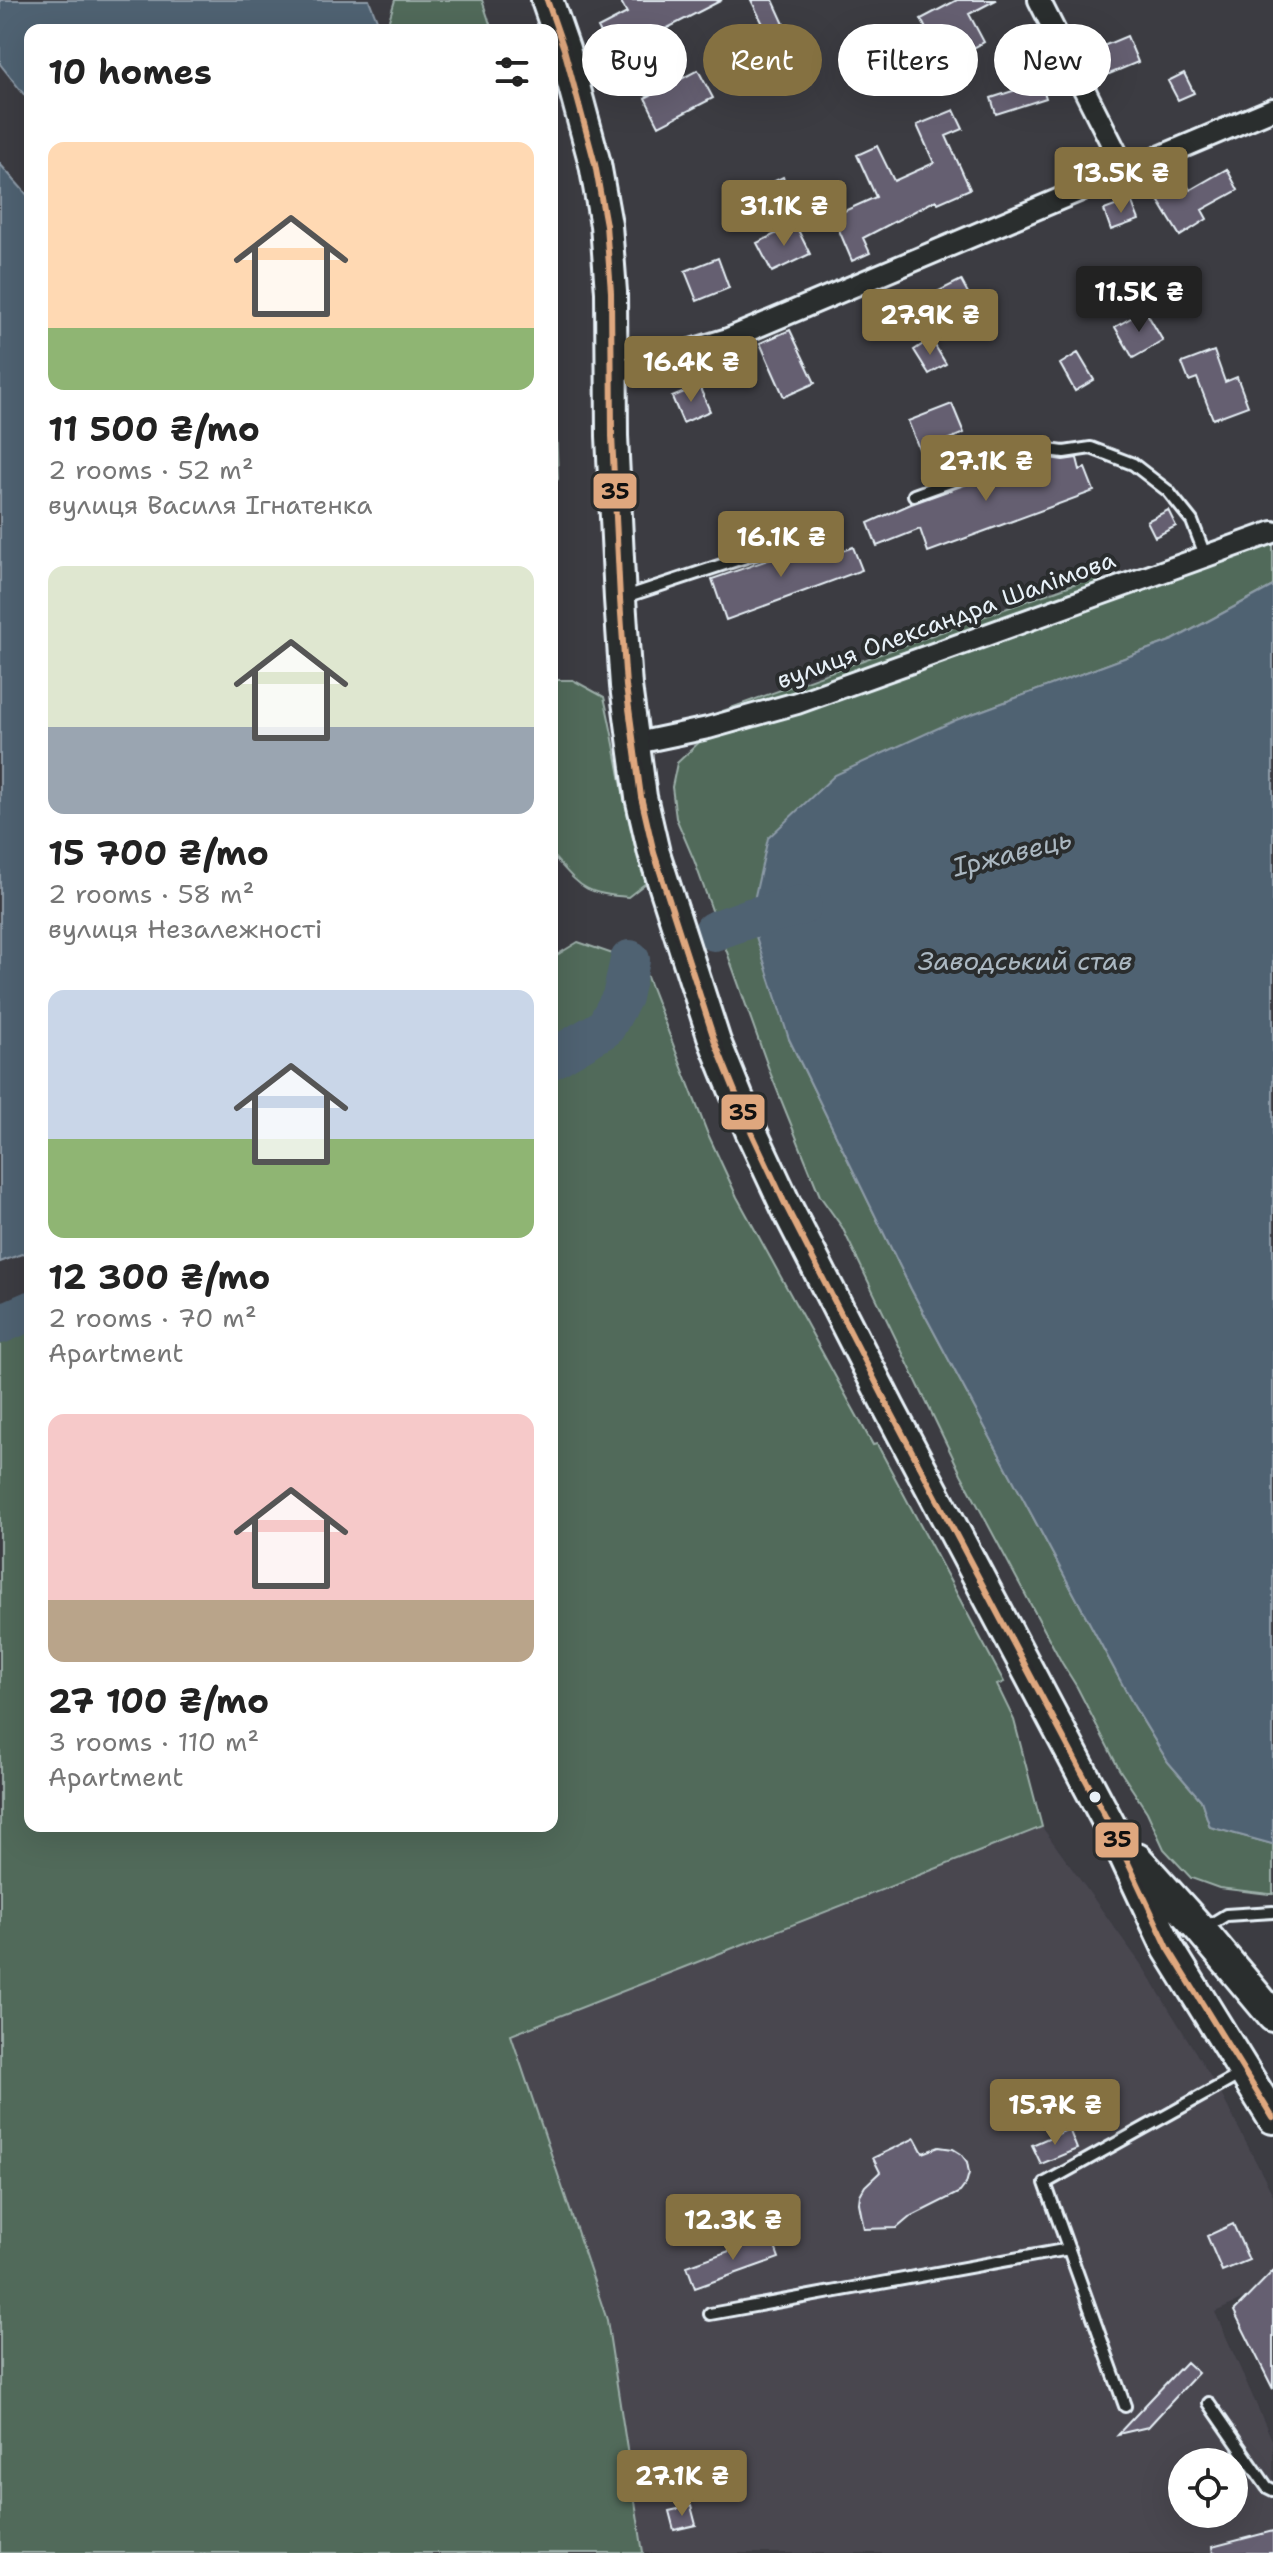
<!DOCTYPE html>
<meta charset="utf-8">
<style>
:root{--surface:#fff;--page:#f6f6f6;--text:#222;--muted:#767676;--accent:#857141}
body{margin:0;font-family:"Shantell Sans",sans-serif;background:var(--page);color:var(--text);height:100vh;display:flex;flex-direction:column;font-size:30px;white-space:nowrap}
*{box-sizing:border-box;margin:0}
p{font-size:26px;color:var(--muted)}
.icon{flex:none;width:44px;height:44px;fill:none;stroke:currentColor;stroke-width:2;stroke-linecap:round;stroke-linejoin:round}
.map{position:relative;flex:1;overflow:hidden}
.details{position:absolute;left:24px;top:24px;width:534px;height:1808px;display:flex;flex-direction:column;background:var(--surface);border-radius:16px;box-shadow:0 8px 32px #0002}
.details>*{flex:none}
.hud{position:absolute;left:582px;top:24px;width:570px;height:72px;display:flex;gap:16px}
.fabs{position:absolute;left:1168px;top:2448px;display:grid;gap:16px}
.fabs a{display:grid;place-items:center;width:80px;height:80px;border-radius:50%;background:var(--surface);box-shadow:0 8px 32px #0002;font-size:40px}
.price{position:absolute;translate:-50% -68px;padding:0 18px;border-radius:8px;background:var(--accent);color:#fff;font-size:26px;line-height:52px;filter:drop-shadow(0 2px 4px #0008)}
.price::after{content:'';position:absolute;left:50%;top:48px;width:24px;height:18px;margin-left:-12px;background:inherit;clip-path:polygon(0 0,100% 0,50% 100%)}
.price.selected{background:#222;color:#fff}
ul{padding:0;list-style:none}
li{display:grid;align-content:center;gap:16px;height:424px;padding:0 24px}
li span{display:grid;place-items:center;height:248px;border-radius:16px;color:#555}
li>.icon{margin-inline-start:auto}
span .icon{width:144px;height:144px;fill:#fffc;stroke-width:1}
li b{font-size:34px}
h2{display:flex;justify-content:space-between;align-items:center;height:96px;padding:0 24px;font-size:34px}
.chip{padding:0 28px;border-radius:36px;background:var(--surface);box-shadow:0 8px 32px #0002;font-size:28px;line-height:72px}
.chip.selected{background:var(--accent);color:#fff}
.map>svg:first-child{display:block}
.built{fill:#484650;fill-rule:evenodd}
.green{fill:#516b5a;stroke:#9caea9;stroke-width:2}
.water{fill:#506272;stroke:#8d9ba8;stroke-width:2}
.lines{fill:none;stroke-linecap:round;stroke-linejoin:round}
.river{stroke:#506272;stroke-width:40}
.building{fill:#655f71;stroke:#e8f1f8;stroke-width:2}
.lane-casing{stroke:#e8f1f8;stroke-width:16}
.street-casing{stroke:#e8f1f8;stroke-width:26}
.secondary-casing{stroke:#e8f1f8;stroke-width:36}
.lane{stroke:#2a2d2e;stroke-width:10}
.street{stroke:#2a2d2e;stroke-width:20}
.secondary{stroke:#2a2d2e;stroke-width:30}
.bus-1-casing{stroke:#2a2d2e;stroke-width:12}
.bus-1{stroke:#dfa77e;stroke-width:6}
.bus-dot{fill:#e8f1f8;stroke:#2a2d2e;stroke-width:3}
.labels{text-anchor:middle;stroke-width:8;stroke-linejoin:round;paint-order:stroke}
.street-label{font-size:24px;fill:#e8f1f8;stroke:#2a2d2e}
.water-label{font-size:26px;font-style:italic;fill:#abb8c2;stroke:#2a2d2e}
.line-badge{stroke:#2a2d2e;stroke-width:3}
.pale-badge-label{font-size:22px;text-anchor:middle;font-weight:bold;fill:#111}
</style>
<div class="map">
<svg width="1273" height="2553" viewBox="0 0 1273 2553">
<rect width="100%" height="100%" fill="#3c3c42"/>
<filter id="ink" filterUnits="userSpaceOnUse"><feTurbulence type="fractalNoise" baseFrequency=".0125" numOctaves="2"/><feDisplacementMap in="SourceGraphic" scale="16" xChannelSelector="R" yChannelSelector="G"/><feConvolveMatrix kernelMatrix="1 2 1 2 8 2 1 2 1" color-interpolation-filters="sRGB"/></filter>
<g filter="url(#ink)">
<path class="built" d="M 1042,1827 L 1143,1967 L 1220,2092 L 1273,2195 L 1273,2286 L 1215,2312 L 1273,2442 L 1273,2553 L 643,2553 L 607,2320 L 510,2034 ZM 1182,2462 L 1234,2462 L 1234,2514 L 1182,2514 Z"/>
<path class="green" d="M 395,0 L 482,0 L 492,30 L 386,30 Z
M 552,320 L 558,479 L 552,486 Z
M 1273,543 L 1273,586 L 1173,640 L 956,720 L 789,1039 L 911,1289 L 1134,1706 L 1168,1762 L 1201,1800 L 1210,1827 L 1273,1844 L 1273,1894 L 1269,1894 L 1219,1888 L 1191,1878 L 1164,1849 L 1147,1812 L 1119,1769 L 1077,1687 L 1062,1663 L 961,1474 L 842,1227 L 820,1196 L 771,1075 L 694,860 L 676,818 L 672,787 L 677,763 L 707,735 L 717,713 L 1096,576 L 1110,601 L 1207,564 Z
M 552,680 L 573,680 L 604,697 C 619,759 625,823 646,883 L 628,897 C 583,894 581,887 552,855 Z
M 578,942 L 642,964 L 707,1132 L 737,1197 L 873,1445 L 877,1444 L 1004,1682 L 997,1685 L 1014,1720 L 1042,1827 L 511,2035 L 607,2320 L 643,2553 L 0,2553 L 0,1339 L 30,1325 L 30,1826 L 552,1826 L 552,958 Z"/>
<path class="water" d="M 0,0 L 369,0 L 381,30 L 30,30 L 30,102 L 0,64 Z
M 0,164 L 30,198 L 30,1251 L 0,1262 Z
M 1273,586 L 1273,1844 L 1272,1844 L 1210,1827 L 1201,1800 L 1168,1762 L 1134,1706 L 911,1289 L 789,1039 L 750,918 L 768,838 L 835,775 L 956,720 L 1173,640 Z"/>
<g class="lines">
<path class="river" d="M 714,931 L 750,918 L 802,905
M 552,1059 L 605,1028 L 622,997 L 630,960
M 0,1324 L 30,1311"/>
</g>
<path class="building" d="M 620,0 L 722,0 L 613,56 L 598,28 L 627,13 Z
M 751,0 L 773,0 L 789,35 L 772,42 Z
M 957,0 L 996,0 L 969,14 L 984,42 L 952,60 L 955,69 L 931,78 L 917,39 L 929,35 L 921,19 Z
M 1127,36 L 1138,62 L 1107,75 L 1096,49 Z
M 698,70 L 713,98 L 659,126 L 645,98 Z
M 1184,73 L 1194,93 L 1178,100 L 1168,81 Z
M 1041,82 L 1046,98 L 996,114 L 991,98 Z
M 954,110 L 963,129 L 946,136 L 970,189 L 938,203 L 936,200 L 863,238 L 870,253 L 852,261 L 833,216 L 876,197 L 857,155 L 877,146 L 894,181 L 934,163 L 917,125 Z
M 1227,169 L 1238,190 L 1202,210 L 1207,219 L 1180,236 L 1158,200 L 1186,183 L 1190,190 Z
M 783,177 L 790,193 L 767,204 L 760,188 Z
M 1131,200 L 1139,220 L 1111,230 L 1104,210 Z
M 795,224 L 810,254 L 772,272 L 757,243 Z
M 718,258 L 729,288 L 697,301 L 685,271 Z
M 961,280 L 975,306 L 941,324 L 927,297 Z
M 1145,310 L 1163,341 L 1133,358 L 1115,327 Z
M 790,330 L 815,383 L 784,397 L 760,343 Z
M 931,339 L 946,364 L 929,374 L 914,350 Z
M 1214,351 L 1225,382 L 1237,377 L 1248,406 L 1213,419 L 1197,378 L 1189,381 L 1182,363 Z
M 1078,353 L 1094,380 L 1075,391 L 1060,364 Z
M 699,386 L 710,411 L 683,423 L 672,397 Z
M 952,404 L 964,433 L 920,451 L 908,421 Z
M 1042,457 L 1063,460 L 1077,458 L 1080,470 L 1085,468 L 1094,491 L 928,552 L 920,529 L 877,546 L 868,523 L 911,504 Z
M 1168,510 L 1176,526 L 1155,537 L 1147,521 Z
M 812,545 L 817,560 L 853,547 L 862,570 L 726,620 L 712,579 Z
M 1069,2129 L 1077,2149 L 1041,2164 L 1032,2145 Z
M 915,2138 L 923,2153 L 939,2147 L 953,2149 L 961,2154 L 967,2162 L 969,2173 L 966,2184 L 960,2192 L 910,2217 L 897,2228 L 864,2229 L 859,2203 L 860,2195 L 865,2186 L 880,2172 L 873,2158 Z
M 1233,2224 L 1249,2260 L 1222,2271 L 1207,2236 Z
M 771,2236 L 779,2258 L 695,2288 L 687,2266 Z
M 1273,2271 L 1273,2389 L 1234,2311 Z
M 1186,2362 L 1198,2373 L 1148,2427 L 1118,2434 Z
M 691,2506 L 696,2525 L 674,2530 L 669,2511 Z
M 1273,2531 L 1273,2553 L 1213,2553 L 1212,2547 Z"/>
<g class="lines">
<defs>
<path id="lane" d="M 914,495 L 1041,449 L 1064,452 L 1091,448 L 1133,464 L 1168,491 L 1192,521 L 1205,555
M 622,598 L 797,540
M 1203,1929 L 1226,1915 L 1273,1912
M 710,2314 L 1069,2249
M 1209,2403 L 1267,2487 L 1273,2490
M 1125,2406 L 1045,2183 L 1243,2073"/>
<path id="street" d="M 1039,0 L 1126,172
M 611,372 L 634,367 L 728,339 L 1273,109
M 632,744 L 708,728 L 797,703 L 1273,532"/>
<path id="secondary" d="M 547,0 L 564,49 L 595,164 L 606,225 L 611,292 L 612,436 L 620,599 L 626,686 L 641,797 L 654,853 L 715,1042 L 751,1131 L 786,1206 L 889,1408 L 1116,1837 L 1168,1948 L 1273,2118
M 1137,1859 L 1201,1930 L 1273,2016"/>
</defs>
<use href="#lane" class="lane-casing"/>
<use href="#street" class="street-casing"/>
<use href="#secondary" class="secondary-casing"/>
<use href="#lane" class="lane"/>
<use href="#street" class="street"/>
<use href="#secondary" class="secondary"/>
<defs>
<path id="bus-1" d="M 547,0 L 564,49 L 595,164 L 606,225 L 611,292 L 612,436 L 620,599 L 626,686 L 641,797 L 654,853 L 715,1042 L 751,1131 L 786,1206 L 889,1408 L 1116,1837 L 1168,1948 L 1273,2118"/>
</defs>
<use href="#bus-1" class="bus-1-casing"/>
<use href="#bus-1" class="bus-1"/>
</g>
</g>
<circle class="bus-dot" cx="1095" cy="1797" r="7"/>
<g class="labels">
<g class="street-label">
<text transform="translate(946 620) rotate(-20)" y="8">вулиця Олександра Шалімова</text>
</g>
<g class="water-label">
<text transform="translate(1012 853) rotate(-14)" y="9">Іржавець</text>
<text x="1025" y="970">Заводський став</text>
</g>
</g>
<g class="line-badge">
<rect x="592" y="472" width="46" height="38" rx="8" fill="#dfa77e"/>
<rect x="720" y="1093" width="46" height="38" rx="8" fill="#dfa77e"/>
<rect x="1094" y="1821" width="46" height="38" rx="8" fill="#dfa77e"/>
</g>
<g class="pale-badge-label">
<text x="615" y="499">35</text>
<text x="743" y="1120">35</text>
<text x="1117" y="1847">35</text>
</g>
</svg>
<div class="fabs">
<a><svg class="icon" aria-label="locate" viewBox="0 0 24 24"><circle cx="12" cy="12" r="6"/><path d="M12 2v4M12 18v4M2 12h4M18 12h4"/></svg></a>
</div>
<b class="price" style="left:1121px;top:215px">13.5K ₴</b>
<b class="price" style="left:784px;top:248px">31.1K ₴</b>
<b class="price selected" style="left:1139px;top:334px">11.5K ₴</b>
<b class="price" style="left:930px;top:357px">27.9K ₴</b>
<b class="price" style="left:691px;top:404px">16.4K ₴</b>
<b class="price" style="left:986px;top:503px">27.1K ₴</b>
<b class="price" style="left:781px;top:579px">16.1K ₴</b>
<b class="price" style="left:1055px;top:2147px">15.7K ₴</b>
<b class="price" style="left:733px;top:2262px">12.3K ₴</b>
<b class="price" style="left:682px;top:2518px">27.1K ₴</b>
<div class="hud">
<a class="chip">Buy</a>
<a class="chip selected">Rent</a>
<a class="chip">Filters</a>
<a class="chip">New</a>
</div>
<section class="details">
<h2>10 homes<svg class="icon" aria-label="filters" viewBox="0 0 24 24"><path d="M4 7h16M4 17h16"/><circle cx="9" cy="7" r="2"/><circle cx="15" cy="17" r="2"/></svg></h2>
<ul>
<li><span style="background:linear-gradient(#ffd9b3 75%,#8fb573 0)"><svg class="icon" aria-label="home" viewBox="0 0 24 24"><path d="M3 11l9-7 9 7M6 9v11h12V9"/></svg></span><div><b>11 500 ₴/mo</b><p>2 rooms · 52 m²</p><p>вулиця Василя Ігнатенка</p></div></li>
<li><span style="background:linear-gradient(#dfe7d0 65%,#9aa5b1 0)"><svg class="icon" aria-label="home" viewBox="0 0 24 24"><path d="M3 11l9-7 9 7M6 9v11h12V9"/></svg></span><div><b>15 700 ₴/mo</b><p>2 rooms · 58 m²</p><p>вулиця Незалежності</p></div></li>
<li><span style="background:linear-gradient(#c9d6e8 60%,#8fb573 0)"><svg class="icon" aria-label="home" viewBox="0 0 24 24"><path d="M3 11l9-7 9 7M6 9v11h12V9"/></svg></span><div><b>12 300 ₴/mo</b><p>2 rooms · 70 m²</p><p>Apartment</p></div></li>
<li><span style="background:linear-gradient(#f6c9c9 75%,#b9a48a 0)"><svg class="icon" aria-label="home" viewBox="0 0 24 24"><path d="M3 11l9-7 9 7M6 9v11h12V9"/></svg></span><div><b>27 100 ₴/mo</b><p>3 rooms · 110 m²</p><p>Apartment</p></div></li>
</ul>
</section>
</div>
